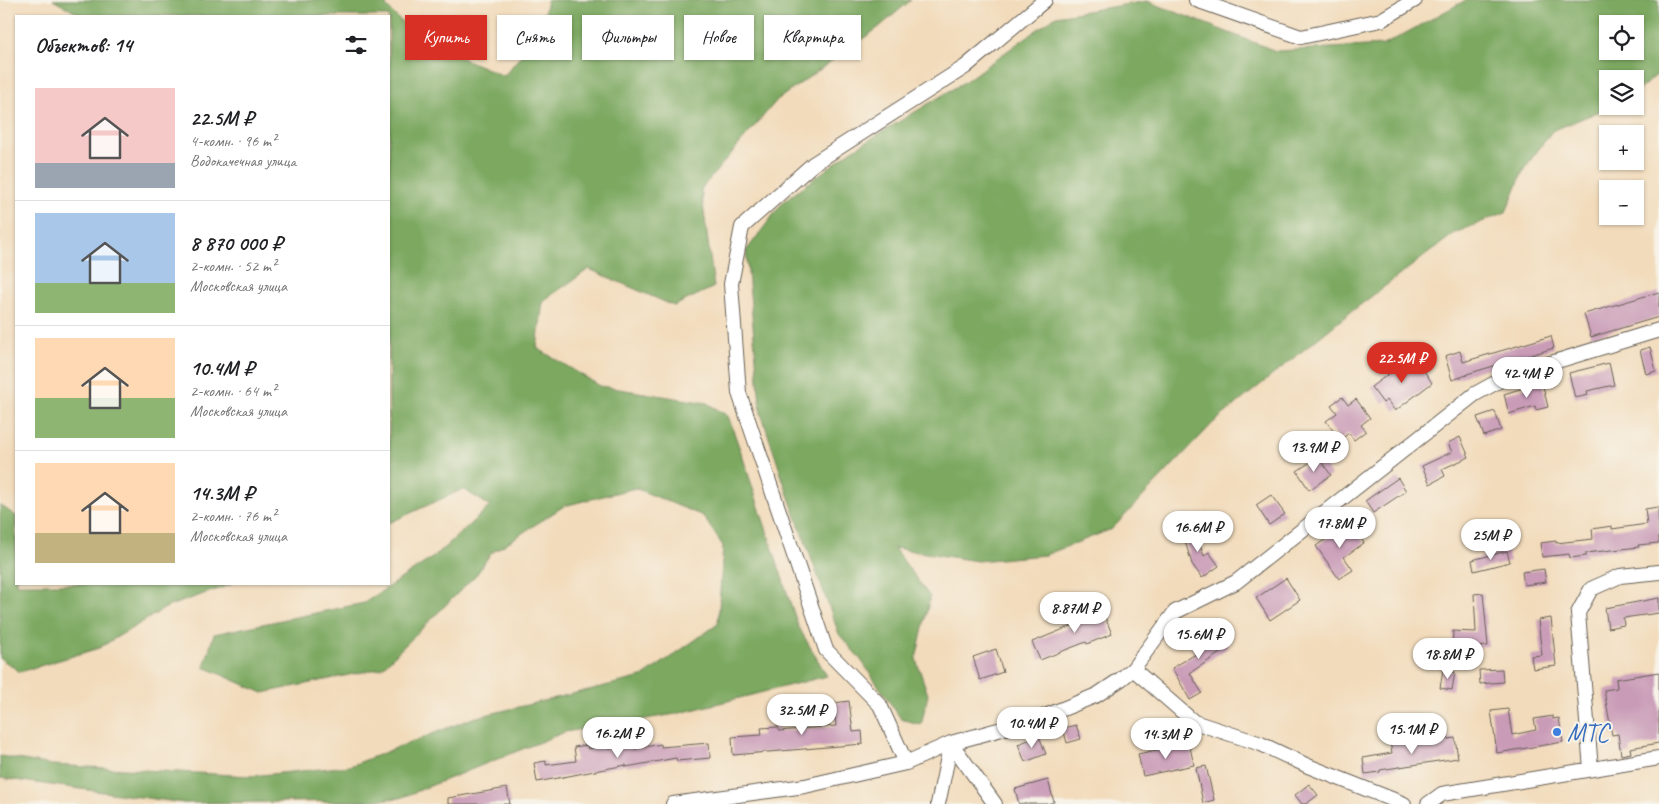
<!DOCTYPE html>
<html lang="ru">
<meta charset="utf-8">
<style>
:root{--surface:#fff;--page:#f6f6f6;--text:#202124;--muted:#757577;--line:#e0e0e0;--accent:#d93025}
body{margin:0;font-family:Caveat,sans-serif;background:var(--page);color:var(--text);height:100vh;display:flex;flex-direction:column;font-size:19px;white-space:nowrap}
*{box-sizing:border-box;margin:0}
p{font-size:16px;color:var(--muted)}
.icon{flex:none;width:28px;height:28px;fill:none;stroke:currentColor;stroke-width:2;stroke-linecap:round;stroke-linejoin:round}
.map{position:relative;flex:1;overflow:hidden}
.details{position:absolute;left:15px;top:15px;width:375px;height:570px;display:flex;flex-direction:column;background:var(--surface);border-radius:0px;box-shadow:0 1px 4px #0004}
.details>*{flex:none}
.top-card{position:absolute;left:405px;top:15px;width:475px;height:45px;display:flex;gap:10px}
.tools{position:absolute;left:1599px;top:15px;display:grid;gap:10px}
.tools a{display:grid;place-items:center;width:45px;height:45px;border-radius:0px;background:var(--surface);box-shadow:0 1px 4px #0004;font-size:25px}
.price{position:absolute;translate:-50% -42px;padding:0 11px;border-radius:18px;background:#fff;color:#222;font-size:16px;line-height:32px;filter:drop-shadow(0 1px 2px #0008)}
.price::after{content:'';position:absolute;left:50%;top:30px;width:15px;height:11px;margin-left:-8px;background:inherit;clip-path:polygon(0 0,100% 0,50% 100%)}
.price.selected{background:var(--accent);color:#fff}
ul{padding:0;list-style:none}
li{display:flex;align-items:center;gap:15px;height:125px;padding:0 20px}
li+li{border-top:1px solid var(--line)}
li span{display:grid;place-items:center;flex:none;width:140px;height:100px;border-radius:0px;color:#555}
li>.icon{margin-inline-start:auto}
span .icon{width:60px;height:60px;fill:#fffc;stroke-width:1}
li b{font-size:21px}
h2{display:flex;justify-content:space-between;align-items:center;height:60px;padding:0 20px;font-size:21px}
.tag{padding:0 18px;border-radius:0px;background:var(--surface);box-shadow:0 1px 4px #0004;font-size:18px;line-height:45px}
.tag.selected{background:var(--accent);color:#fff}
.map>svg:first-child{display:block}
.forest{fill:#7ba861;stroke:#4c623e;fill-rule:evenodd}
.building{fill:#c99bb7}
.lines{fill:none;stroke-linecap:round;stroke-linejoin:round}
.minor-casing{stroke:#675f54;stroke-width:16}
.minor{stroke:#fff;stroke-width:14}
.shop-dot{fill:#3f7fe0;stroke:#f7f3e8;stroke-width:2}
.labels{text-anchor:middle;stroke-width:4;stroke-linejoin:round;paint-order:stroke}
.shop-label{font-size:25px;fill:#366cbe;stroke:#f7f3e8;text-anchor:start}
</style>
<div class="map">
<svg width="1659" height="804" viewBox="0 0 1659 804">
<rect width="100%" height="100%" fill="#f7f3e8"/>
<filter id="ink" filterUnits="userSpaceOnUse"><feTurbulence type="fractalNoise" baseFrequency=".02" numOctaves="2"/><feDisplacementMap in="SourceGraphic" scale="10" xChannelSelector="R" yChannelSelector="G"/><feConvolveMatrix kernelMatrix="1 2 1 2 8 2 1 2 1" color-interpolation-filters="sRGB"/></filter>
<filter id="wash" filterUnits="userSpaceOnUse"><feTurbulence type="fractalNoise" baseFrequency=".0096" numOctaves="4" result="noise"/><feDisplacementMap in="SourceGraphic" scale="20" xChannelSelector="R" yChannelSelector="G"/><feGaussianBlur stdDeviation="1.12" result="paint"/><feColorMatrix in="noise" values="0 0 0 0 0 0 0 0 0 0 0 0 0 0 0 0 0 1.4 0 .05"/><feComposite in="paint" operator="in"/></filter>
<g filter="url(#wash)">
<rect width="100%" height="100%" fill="#f2dbbb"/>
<path class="forest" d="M 53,0 L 387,0 L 386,6 L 420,40 L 504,76 L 541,31 L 547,0 L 911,0 L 878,28 L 777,100 L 701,189 L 714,287 L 674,306 L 589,269 L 543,301 L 537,348 L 600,386 L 707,403 L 728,416 L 742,455 L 798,626 L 827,676 L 676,714 L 565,732 L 400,798 L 364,801 L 184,803 L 0,778 L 0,756 L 52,765 L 251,776 L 350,766 L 473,718 L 642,677 L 718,624 L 723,546 L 703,516 L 635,488 L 564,506 L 490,554 L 477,574 L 382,668 L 263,693 L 204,667 L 214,634 L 364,603 L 435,556 L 490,506 L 463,489 L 389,523 L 389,16 L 82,16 Z
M 1466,0 L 1659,0 L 1659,73 L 1635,93 L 1635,79 L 1608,79 L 1608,106 L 1612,106 L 1552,131 L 1524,169 L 1506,212 L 1455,233 L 1347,315 L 1213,423 L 1112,529 L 1045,555 L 977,561 L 894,548 L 930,597 L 916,659 L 928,695 L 921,725 L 901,719 L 861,660 L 839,634 L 787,492 L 761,413 L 746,251 L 783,202 L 851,151 L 964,82 L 1056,16 L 1147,1 L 1276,51 L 1384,45 ZM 1608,24 L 1635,24 L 1635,51 L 1608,51 Z
M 0,505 L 16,516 L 16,584 L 232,584 L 167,607 L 99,648 L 20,672 L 0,658 Z"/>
<g id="blocks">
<path class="building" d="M 1659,292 L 1659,317 L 1591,337 L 1584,314 Z
M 1551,336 L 1554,348 L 1467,374 L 1467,375 L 1452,380 L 1445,356 L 1460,351 L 1463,362 Z
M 1650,347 L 1656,371 L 1646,374 L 1640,350 Z
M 1414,355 L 1432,383 L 1395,411 L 1387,400 L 1383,403 L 1371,387 Z
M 1609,363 L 1614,385 L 1587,391 L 1588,395 L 1575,398 L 1569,373 Z
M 1542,382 L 1548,407 L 1536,410 L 1535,406 L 1509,414 L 1504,394 Z
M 1342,397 L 1348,405 L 1356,399 L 1370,418 L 1361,425 L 1366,431 L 1354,440 L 1349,433 L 1340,440 L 1326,421 L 1337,413 L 1331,405 Z
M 1495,411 L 1501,430 L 1484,436 L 1477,417 Z
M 1460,437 L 1469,457 L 1442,469 L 1445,476 L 1430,484 L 1422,466 L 1452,452 L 1448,443 Z
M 1318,457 L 1331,475 L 1309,490 L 1297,471 Z
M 1398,478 L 1406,491 L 1373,513 L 1365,501 Z
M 1271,495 L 1285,514 L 1269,525 L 1256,505 Z
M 1658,507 L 1659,543 L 1638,545 L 1639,547 L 1586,553 L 1586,556 L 1570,558 L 1569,554 L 1542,557 L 1540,543 L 1556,541 L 1556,543 L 1593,539 L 1592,529 L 1612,526 L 1612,529 L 1647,524 L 1645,509 Z
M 1350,522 L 1364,543 L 1344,557 L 1353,570 L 1339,579 L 1316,546 Z
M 1192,524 L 1204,556 L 1209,552 L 1219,566 L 1202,578 L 1192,564 L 1181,528 Z
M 1507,551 L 1510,562 L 1474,571 L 1472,560 Z
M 1544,569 L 1546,582 L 1524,585 L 1522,572 Z
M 1286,578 L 1300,600 L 1270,620 L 1256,598 Z
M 1483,593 L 1488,646 L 1464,648 L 1464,649 L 1452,649 L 1453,631 L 1476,632 L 1474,594 Z
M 1659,598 L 1659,613 L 1623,618 L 1624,625 L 1608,628 L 1605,608 Z
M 1100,605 L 1112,634 L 1087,644 L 1086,642 L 1040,660 L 1032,642 L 1079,623 L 1075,614 Z
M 1551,618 L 1556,666 L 1533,669 L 1531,656 L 1542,655 L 1538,620 Z
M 1215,627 L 1229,647 L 1190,673 L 1202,693 L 1190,700 L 1172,668 L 1196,654 L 1190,644 Z
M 996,649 L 1003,672 L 980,680 L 973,657 Z
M 1502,669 L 1503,682 L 1480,684 L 1479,670 Z
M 1443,670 L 1455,672 L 1452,690 L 1440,688 Z
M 1659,672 L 1659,743 L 1630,748 L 1631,753 L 1621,755 L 1618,734 L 1612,735 L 1604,690 L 1617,688 L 1616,679 Z
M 849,701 L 853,732 L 862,731 L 863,744 L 733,755 L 732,737 L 762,735 L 761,728 L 778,727 L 779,731 L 836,726 L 834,703 Z
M 1508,709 L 1512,735 L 1536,730 L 1534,719 L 1553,716 L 1553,719 L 1559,718 L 1563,742 L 1497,753 L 1491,711 Z
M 1076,725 L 1081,739 L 1067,743 L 1063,728 Z
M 1039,736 L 1046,754 L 1025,762 L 1018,744 Z
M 1410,738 L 1411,745 L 1455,738 L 1458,758 L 1380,770 L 1380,772 L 1365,774 L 1363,758 L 1392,753 L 1390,742 Z
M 709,743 L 710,758 L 677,761 L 676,758 L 626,767 L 626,765 L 537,782 L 534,763 L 546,761 L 546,765 L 576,761 L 574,747 L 587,745 L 588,749 L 608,745 L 609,749 L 634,744 L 635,749 L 661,744 L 661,747 Z
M 1189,743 L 1194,765 L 1143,776 L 1138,754 Z
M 1206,766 L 1214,800 L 1203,803 L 1196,768 Z
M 1048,780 L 1054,802 L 1047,804 L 1019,804 L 1015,789 Z
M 1309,784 L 1318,795 L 1306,804 L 1302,804 L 1295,795 Z
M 507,788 L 510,804 L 448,804 L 448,798 Z"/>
</g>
</g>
<g filter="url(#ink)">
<use href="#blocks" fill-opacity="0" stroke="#675f54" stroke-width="1"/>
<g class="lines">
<defs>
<path id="minor" d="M 1196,0 L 1301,37 L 1381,20 L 1415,0
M 1133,669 L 1194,722 L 1261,744 L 1308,766 L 1404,804
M 951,743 L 995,804
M 906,763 L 880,705 L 826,650 L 739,393 L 731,284 L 742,227 L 813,164 L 965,67 L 1045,0
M 1591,769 L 1578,613 L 1591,589 L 1620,576 L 1659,572
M 673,804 L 805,786 L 906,763 L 951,743 L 1038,719 L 1097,695 L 1121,679 L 1133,669 L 1175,612 L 1236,582 L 1475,394 L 1508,376 L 1659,330
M 938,804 L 951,743
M 1428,804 L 1442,794 L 1659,758"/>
</defs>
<use href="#minor" class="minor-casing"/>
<use href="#minor" class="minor"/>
</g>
</g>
<circle class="shop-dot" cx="1557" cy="732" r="5"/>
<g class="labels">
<g class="shop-label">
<text x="1567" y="741">МТС</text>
</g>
</g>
</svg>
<div class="tools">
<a><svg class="icon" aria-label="locate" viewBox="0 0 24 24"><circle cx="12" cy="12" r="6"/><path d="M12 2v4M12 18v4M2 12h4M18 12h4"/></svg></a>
<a><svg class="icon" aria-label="layers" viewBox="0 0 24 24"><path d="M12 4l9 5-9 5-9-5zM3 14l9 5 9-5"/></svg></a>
<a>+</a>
<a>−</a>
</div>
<b class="price selected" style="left:1402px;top:384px">22.5M ₽</b>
<b class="price" style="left:1527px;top:399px">42.4M ₽</b>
<b class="price" style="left:1314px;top:473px">13.9M ₽</b>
<b class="price" style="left:1340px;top:549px">17.8M ₽</b>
<b class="price" style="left:1198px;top:553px">16.6M ₽</b>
<b class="price" style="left:1491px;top:561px">25M ₽</b>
<b class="price" style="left:1075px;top:634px">8.87M ₽</b>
<b class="price" style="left:1199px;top:660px">15.6M ₽</b>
<b class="price" style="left:1448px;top:680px">18.8M ₽</b>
<b class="price" style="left:802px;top:736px">32.5M ₽</b>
<b class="price" style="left:1032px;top:749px">10.4M ₽</b>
<b class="price" style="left:1412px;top:755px">15.1M ₽</b>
<b class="price" style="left:618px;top:759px">16.2M ₽</b>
<b class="price" style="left:1166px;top:760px">14.3M ₽</b>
<div class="top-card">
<a class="tag selected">Купить</a>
<a class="tag">Снять</a>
<a class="tag">Фильтры</a>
<a class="tag">Новое</a>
<a class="tag">Квартира</a>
</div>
<section class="details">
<h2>Объектов: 14<svg class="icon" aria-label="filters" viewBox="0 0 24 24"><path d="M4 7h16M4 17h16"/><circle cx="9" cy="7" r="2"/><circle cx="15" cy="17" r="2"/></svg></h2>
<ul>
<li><span style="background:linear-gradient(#f6c9c9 75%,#9aa5b1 0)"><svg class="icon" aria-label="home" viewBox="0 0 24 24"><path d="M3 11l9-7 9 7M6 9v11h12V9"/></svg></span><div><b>22.5M ₽</b><p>4-комн. · 96 m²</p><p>Водокачечная улица</p></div></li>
<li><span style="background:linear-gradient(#a9c7e8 70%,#8fb573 0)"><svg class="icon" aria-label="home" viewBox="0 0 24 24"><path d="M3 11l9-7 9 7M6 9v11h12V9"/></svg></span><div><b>8 870 000 ₽</b><p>2-комн. · 52 m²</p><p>Московская улица</p></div></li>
<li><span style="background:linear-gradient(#ffd9b3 60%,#8fb573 0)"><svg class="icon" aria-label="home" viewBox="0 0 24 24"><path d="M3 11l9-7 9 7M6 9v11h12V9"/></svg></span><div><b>10.4M ₽</b><p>2-комн. · 64 m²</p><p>Московская улица</p></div></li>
<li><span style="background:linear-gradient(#ffd9b3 70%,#c2b280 0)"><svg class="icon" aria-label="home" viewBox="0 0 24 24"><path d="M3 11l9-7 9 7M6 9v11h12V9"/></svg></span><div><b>14.3M ₽</b><p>2-комн. · 76 m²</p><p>Московская улица</p></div></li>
</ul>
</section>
</div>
